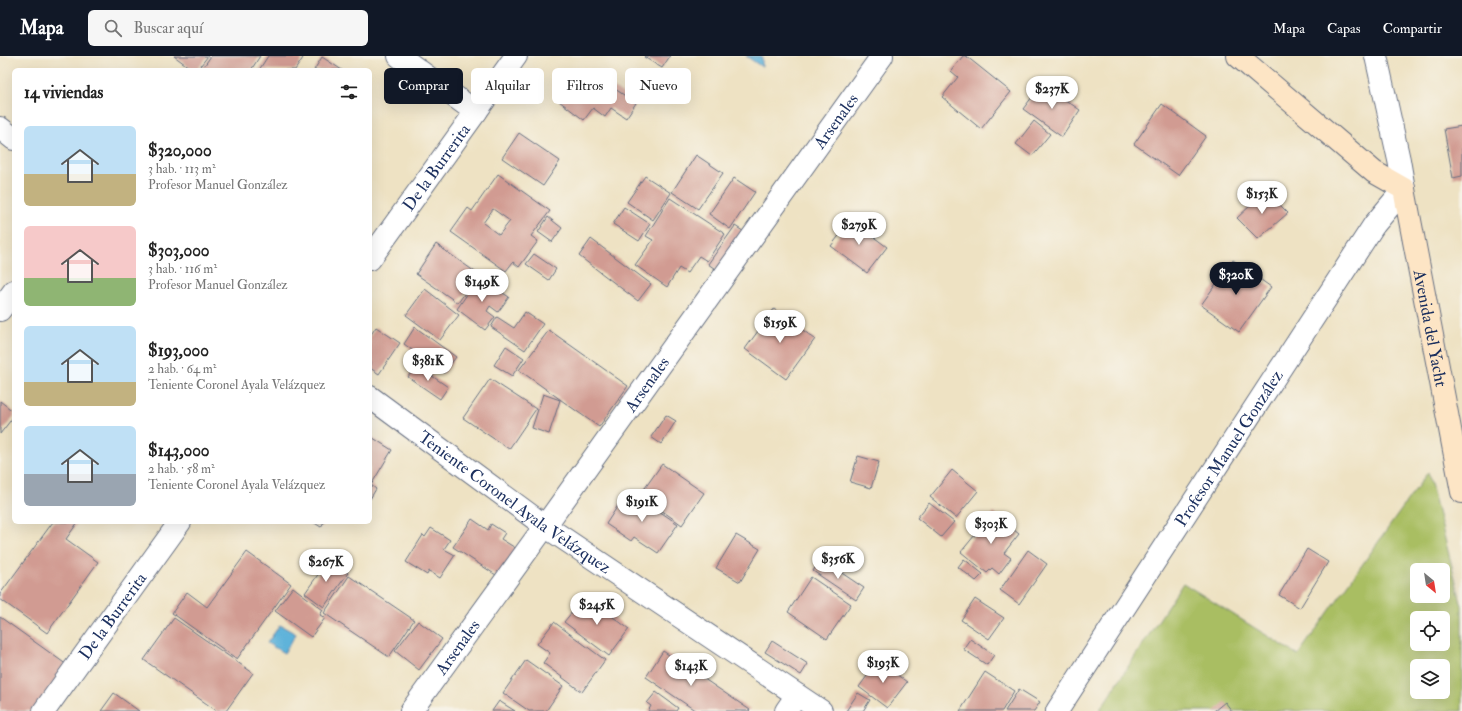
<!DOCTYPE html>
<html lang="es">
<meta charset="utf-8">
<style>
:root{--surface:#fff;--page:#f6f6f6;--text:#222;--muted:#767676;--accent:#111827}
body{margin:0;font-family:"IM FELL Double Pica",serif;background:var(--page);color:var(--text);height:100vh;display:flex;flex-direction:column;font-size:15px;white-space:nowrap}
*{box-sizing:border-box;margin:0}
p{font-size:13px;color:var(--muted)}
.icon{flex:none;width:22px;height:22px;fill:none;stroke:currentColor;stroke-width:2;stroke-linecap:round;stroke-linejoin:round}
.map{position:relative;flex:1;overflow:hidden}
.drawer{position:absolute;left:12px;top:12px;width:360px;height:456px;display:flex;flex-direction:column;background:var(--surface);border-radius:6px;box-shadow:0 4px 16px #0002}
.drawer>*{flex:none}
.banner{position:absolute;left:384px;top:12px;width:380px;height:36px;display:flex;gap:8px}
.needle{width:26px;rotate:150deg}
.tools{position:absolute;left:1410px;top:507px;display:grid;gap:8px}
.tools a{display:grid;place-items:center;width:40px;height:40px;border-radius:6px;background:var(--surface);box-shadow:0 4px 16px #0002;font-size:20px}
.price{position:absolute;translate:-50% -34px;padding:0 9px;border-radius:14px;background:#fff;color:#222;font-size:13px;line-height:26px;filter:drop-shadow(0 1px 2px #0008)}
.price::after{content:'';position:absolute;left:50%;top:24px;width:12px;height:9px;margin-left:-6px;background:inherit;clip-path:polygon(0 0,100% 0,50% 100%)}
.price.active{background:var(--accent);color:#fff}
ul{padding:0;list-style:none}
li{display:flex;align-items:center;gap:12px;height:100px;padding:0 12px}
li span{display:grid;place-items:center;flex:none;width:112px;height:80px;border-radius:6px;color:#555}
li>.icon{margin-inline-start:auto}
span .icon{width:48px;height:48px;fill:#fffc;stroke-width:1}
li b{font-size:17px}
h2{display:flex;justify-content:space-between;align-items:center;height:48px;padding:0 12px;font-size:17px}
.pill{padding:0 14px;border-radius:6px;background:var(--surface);box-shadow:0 4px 16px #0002;font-size:14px;line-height:36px}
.pill.active{background:var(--accent);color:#fff}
header{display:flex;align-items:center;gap:24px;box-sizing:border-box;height:56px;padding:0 20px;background:var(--accent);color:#fff}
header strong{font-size:19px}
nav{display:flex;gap:22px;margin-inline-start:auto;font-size:14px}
.search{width:280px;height:36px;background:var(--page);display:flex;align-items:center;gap:10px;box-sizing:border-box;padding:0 14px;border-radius:6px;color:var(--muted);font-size:15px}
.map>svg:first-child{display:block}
.green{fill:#a9be62;stroke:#627660;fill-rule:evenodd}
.water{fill:#5eb3da;stroke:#3c719c}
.building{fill:#d19b92;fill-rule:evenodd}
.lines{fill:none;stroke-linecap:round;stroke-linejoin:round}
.street-casing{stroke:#656e81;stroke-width:24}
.secondary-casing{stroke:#656e81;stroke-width:24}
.street{stroke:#fff;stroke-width:22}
.secondary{stroke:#fde5c5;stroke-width:22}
.labels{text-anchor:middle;stroke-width:3;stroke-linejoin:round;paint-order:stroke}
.street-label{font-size:17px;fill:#1b2f5e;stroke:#f7f3e8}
</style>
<header>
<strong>Mapa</strong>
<div class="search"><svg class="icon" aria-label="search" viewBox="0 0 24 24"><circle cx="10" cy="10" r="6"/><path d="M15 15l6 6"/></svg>Buscar aquí</div>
<nav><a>Mapa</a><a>Capas</a><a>Compartir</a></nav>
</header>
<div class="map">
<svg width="1462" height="655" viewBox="0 0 1462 655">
<rect width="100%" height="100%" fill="#f7f3e8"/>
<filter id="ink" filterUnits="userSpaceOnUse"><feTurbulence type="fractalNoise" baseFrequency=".025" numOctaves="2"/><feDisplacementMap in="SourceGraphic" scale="8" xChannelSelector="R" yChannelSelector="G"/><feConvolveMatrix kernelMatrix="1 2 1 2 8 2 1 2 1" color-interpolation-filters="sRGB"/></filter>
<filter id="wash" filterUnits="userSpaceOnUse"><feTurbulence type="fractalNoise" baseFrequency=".012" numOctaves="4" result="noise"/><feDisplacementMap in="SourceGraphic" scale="16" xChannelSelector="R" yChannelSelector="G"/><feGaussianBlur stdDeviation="0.9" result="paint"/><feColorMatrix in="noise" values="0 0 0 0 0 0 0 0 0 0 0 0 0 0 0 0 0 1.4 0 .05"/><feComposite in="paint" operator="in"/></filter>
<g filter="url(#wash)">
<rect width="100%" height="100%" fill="#eee2c3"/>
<path class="green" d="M 1428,416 L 1462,550 L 1462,655 L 1099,655 L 1183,527 L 1298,599 ZM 1417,514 L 1443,514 L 1443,540 L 1417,540 ZM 1417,562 L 1443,562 L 1443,588 L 1417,588 ZM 1417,610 L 1443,610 L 1443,636 L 1417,636 Z"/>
<path class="water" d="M 746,0 L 762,0 L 762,11 Z
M 280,569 L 296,578 L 284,597 L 267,587 Z"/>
<g id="blocks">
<path class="building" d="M 174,0 L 208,0 L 197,14 L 193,14 Z
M 211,0 L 260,0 L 251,14 L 203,14 L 202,13 Z
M 268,0 L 300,0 L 303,2 L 295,14 L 259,14 Z
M 645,0 L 670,0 L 662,12 L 644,1 Z
M 963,0 L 966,0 L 1011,36 L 981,73 L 942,41 L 958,21 L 951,15 Z
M 322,1 L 342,14 L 314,14 Z
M 577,21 L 596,35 L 603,25 L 636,47 L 626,62 L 611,52 L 605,61 L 593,52 L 584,64 L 559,45 Z
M 1042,28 L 1080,54 L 1062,81 L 1023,53 Z
M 1162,48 L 1206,80 L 1178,119 L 1134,88 Z
M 1034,65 L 1050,78 L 1032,100 L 1016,88 Z
M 1462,70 L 1462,120 L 1453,122 L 1444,73 Z
M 519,77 L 560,105 L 543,130 L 502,102 Z
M 696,99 L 723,117 L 698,153 L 672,136 Z
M 498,118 L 550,155 L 531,180 L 538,185 L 519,211 L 513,206 L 506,215 L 451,176 L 468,152 L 472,155 ZM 493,153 L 510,165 L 499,179 L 483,167 Z
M 645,120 L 671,137 L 653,164 L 627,146 Z
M 734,122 L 755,136 L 730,173 L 709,158 Z
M 1266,135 L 1288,157 L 1258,183 L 1237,162 Z
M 670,142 L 725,178 L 707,205 L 699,200 L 687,217 L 679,212 L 667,231 L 635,209 L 653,184 L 646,180 Z
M 624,151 L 650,168 L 639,185 L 613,168 Z
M 548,161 L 562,172 L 552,186 L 538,176 Z
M 851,164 L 887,191 L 867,217 L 831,190 Z
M 735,170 L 749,179 L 721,217 L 708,208 Z
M 591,183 L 651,228 L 638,245 L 579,200 Z
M 436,188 L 478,218 L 458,247 L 416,218 Z
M 534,198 L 556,213 L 549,224 L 526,208 Z
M 1233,204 L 1271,231 L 1239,276 L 1201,249 Z
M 479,221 L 509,241 L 498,256 L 490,250 L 487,255 L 495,261 L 485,274 L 457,253 Z
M 425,233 L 459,259 L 440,284 L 406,259 Z
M 774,253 L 815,283 L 786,323 L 745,293 Z
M 525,256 L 543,268 L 525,294 L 491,271 L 497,261 L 514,272 Z
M 376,271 L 400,287 L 379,318 L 370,312 L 370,280 Z
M 415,271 L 456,301 L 444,317 L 404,288 Z
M 549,274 L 628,330 L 599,371 L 519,314 Z
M 506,290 L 524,302 L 512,320 L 494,309 Z
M 416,309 L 448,331 L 440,343 L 408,321 Z
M 490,323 L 536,353 L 509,393 L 463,362 Z
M 543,338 L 560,344 L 549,378 L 532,372 Z
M 0,345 L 14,356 L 14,360 L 0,378 Z
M 666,359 L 676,365 L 661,388 L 651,381 Z
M 370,380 L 392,394 L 371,429 L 376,433 L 370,443 Z
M 858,400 L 879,406 L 871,432 L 850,426 Z
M 662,408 L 704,437 L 682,469 L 640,439 Z
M 952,414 L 978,435 L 956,462 L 930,441 Z
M 634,438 L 678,468 L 658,497 L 634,481 L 631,485 L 606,468 L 619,448 L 624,452 Z
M 929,447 L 954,466 L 941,481 L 917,462 Z
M 993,457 L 1019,478 L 1004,497 L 1011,502 L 999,518 L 992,512 L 987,517 L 961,496 Z
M 472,463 L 488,474 L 491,468 L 505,477 L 501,483 L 517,493 L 499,521 L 453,491 Z
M 53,466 L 78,466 L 66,483 L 98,506 L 47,577 L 0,543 L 0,538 Z
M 313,466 L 324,466 L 321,471 Z
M 431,472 L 450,484 L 444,493 L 455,499 L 440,522 L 429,515 L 427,519 L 406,506 L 423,479 L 425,481 Z
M 736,479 L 760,493 L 740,526 L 716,512 Z
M 1307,493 L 1328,506 L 1300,552 L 1279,539 Z
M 1028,494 L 1047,508 L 1019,548 L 1000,534 Z
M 247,496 L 291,528 L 237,603 L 172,557 L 187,536 L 207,551 Z
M 329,503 L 348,517 L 324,551 L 305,537 Z
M 821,503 L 864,532 L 856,544 L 813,515 Z
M 964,503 L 983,518 L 976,525 L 958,511 Z
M 349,520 L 414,564 L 389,601 L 324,557 Z
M 811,521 L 851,548 L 827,583 L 788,556 Z
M 293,531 L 323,554 L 320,559 L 325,562 L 311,581 L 275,555 Z
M 585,540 L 629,573 L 609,600 L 564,566 Z
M 975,543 L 1004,562 L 989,583 L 961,564 Z
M 0,561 L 67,609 L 33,655 L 0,655 Z
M 174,562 L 253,617 L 226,655 L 217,655 L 144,604 Z
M 418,565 L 442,583 L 419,614 L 395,595 Z
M 554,566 L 605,604 L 582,636 L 543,607 L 550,597 L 537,588 Z
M 970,583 L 994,599 L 987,609 L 963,593 Z
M 772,585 L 808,608 L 801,619 L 765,596 Z
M 663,595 L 750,654 L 749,655 L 696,655 L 646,621 Z
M 526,604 L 563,630 L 546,655 L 529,655 L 503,637 Z
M 878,605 L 907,626 L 887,652 L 859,631 Z
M 985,616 L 1014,635 L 1002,655 L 960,655 Z
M 1019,633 L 1040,646 L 1034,655 L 1005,655 Z
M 656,636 L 678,652 L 676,655 L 648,655 L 651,650 L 647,647 Z
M 114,637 L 139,655 L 101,655 Z
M 858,637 L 870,644 L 863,655 L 846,655 Z
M 499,645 L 515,655 L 492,655 Z
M 1225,646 L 1232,655 L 1214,655 Z"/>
</g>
</g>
<g filter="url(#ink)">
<use href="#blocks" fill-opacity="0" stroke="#656e81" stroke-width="1"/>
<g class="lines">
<defs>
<g id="street">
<path d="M 399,0 L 476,56"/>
<path d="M 0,72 L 14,83"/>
<path id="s1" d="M 370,203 L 516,0"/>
<path d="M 0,254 L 14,235"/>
<path id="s2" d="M 370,341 L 545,470 L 821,655"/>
<path id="s3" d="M 44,655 L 180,466"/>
<path id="s4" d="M 411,655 L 545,470 L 882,0"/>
<path d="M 786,655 L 797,639"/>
<path id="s5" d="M 1057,655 L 1374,169 L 1404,133 L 1399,104 L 1376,0"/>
</g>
<g id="secondary">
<path id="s6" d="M 1238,0 L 1374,116 L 1404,133 L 1462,436"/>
</g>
</defs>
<use href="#street" class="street-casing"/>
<use href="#secondary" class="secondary-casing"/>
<use href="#street" class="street"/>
<use href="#secondary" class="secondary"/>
</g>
</g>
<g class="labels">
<g class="street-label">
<text dy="6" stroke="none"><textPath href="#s4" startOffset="727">Arsenales</textPath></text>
<text dy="6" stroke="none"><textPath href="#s1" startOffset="113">De la Burrerita</textPath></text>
<text dy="6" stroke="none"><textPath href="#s6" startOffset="355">Avenida del Yacht</textPath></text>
<text dy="6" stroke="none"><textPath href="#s4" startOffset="403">Arsenales</textPath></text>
<text dy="6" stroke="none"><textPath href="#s5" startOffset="314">Profesor Manuel González</textPath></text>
<text dy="6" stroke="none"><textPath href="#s2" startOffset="179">Teniente Coronel Ayala Velázquez</textPath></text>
<text dy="6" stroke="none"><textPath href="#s3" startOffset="117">De la Burrerita</textPath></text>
<text dy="6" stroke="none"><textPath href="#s4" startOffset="79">Arsenales</textPath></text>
</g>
</g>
</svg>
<div class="tools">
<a><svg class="needle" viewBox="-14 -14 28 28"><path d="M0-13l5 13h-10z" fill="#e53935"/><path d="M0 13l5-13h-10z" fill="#767676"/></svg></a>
<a><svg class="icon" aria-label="locate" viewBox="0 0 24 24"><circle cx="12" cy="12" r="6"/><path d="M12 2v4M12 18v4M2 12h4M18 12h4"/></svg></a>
<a><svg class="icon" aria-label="layers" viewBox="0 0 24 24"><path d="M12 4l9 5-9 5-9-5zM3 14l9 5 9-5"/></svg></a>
</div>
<b class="price" style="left:1052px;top:54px">$237K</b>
<b class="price" style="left:1262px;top:159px">$153K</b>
<b class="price" style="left:859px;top:190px">$279K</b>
<b class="price active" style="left:1236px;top:240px">$320K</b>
<b class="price" style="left:482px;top:247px">$149K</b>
<b class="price" style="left:780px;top:288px">$159K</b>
<b class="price" style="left:428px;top:326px">$381K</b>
<b class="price" style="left:642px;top:467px">$191K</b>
<b class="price" style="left:991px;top:489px">$303K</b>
<b class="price" style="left:838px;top:524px">$356K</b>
<b class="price" style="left:326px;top:527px">$267K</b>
<b class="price" style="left:597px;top:570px">$245K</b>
<b class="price" style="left:883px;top:628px">$193K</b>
<b class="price" style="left:691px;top:631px">$143K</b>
<div class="banner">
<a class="pill active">Comprar</a>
<a class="pill">Alquilar</a>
<a class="pill">Filtros</a>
<a class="pill">Nuevo</a>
</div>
<section class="drawer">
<h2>14 viviendas<svg class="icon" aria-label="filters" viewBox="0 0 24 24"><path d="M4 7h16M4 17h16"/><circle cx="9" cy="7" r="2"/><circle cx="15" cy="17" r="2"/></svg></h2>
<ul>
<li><span style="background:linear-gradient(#bfe0f5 60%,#c2b280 0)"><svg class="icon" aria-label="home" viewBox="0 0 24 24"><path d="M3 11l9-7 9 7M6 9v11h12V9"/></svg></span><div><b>$320,000</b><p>3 hab. · 113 m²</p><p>Profesor Manuel González</p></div></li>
<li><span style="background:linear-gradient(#f6c9c9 65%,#8fb573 0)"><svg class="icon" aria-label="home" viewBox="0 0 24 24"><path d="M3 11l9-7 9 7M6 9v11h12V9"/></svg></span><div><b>$303,000</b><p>3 hab. · 116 m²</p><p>Profesor Manuel González</p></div></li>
<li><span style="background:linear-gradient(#bfe0f5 70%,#c2b280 0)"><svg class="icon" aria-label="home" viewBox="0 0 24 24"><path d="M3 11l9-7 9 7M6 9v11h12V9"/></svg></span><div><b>$193,000</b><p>2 hab. · 64 m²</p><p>Teniente Coronel Ayala Velázquez</p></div></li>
<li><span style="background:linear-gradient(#bfe0f5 60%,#9aa5b1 0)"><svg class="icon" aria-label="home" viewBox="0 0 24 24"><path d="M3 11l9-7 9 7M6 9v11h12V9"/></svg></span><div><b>$143,000</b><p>2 hab. · 58 m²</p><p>Teniente Coronel Ayala Velázquez</p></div></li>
</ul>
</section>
</div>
